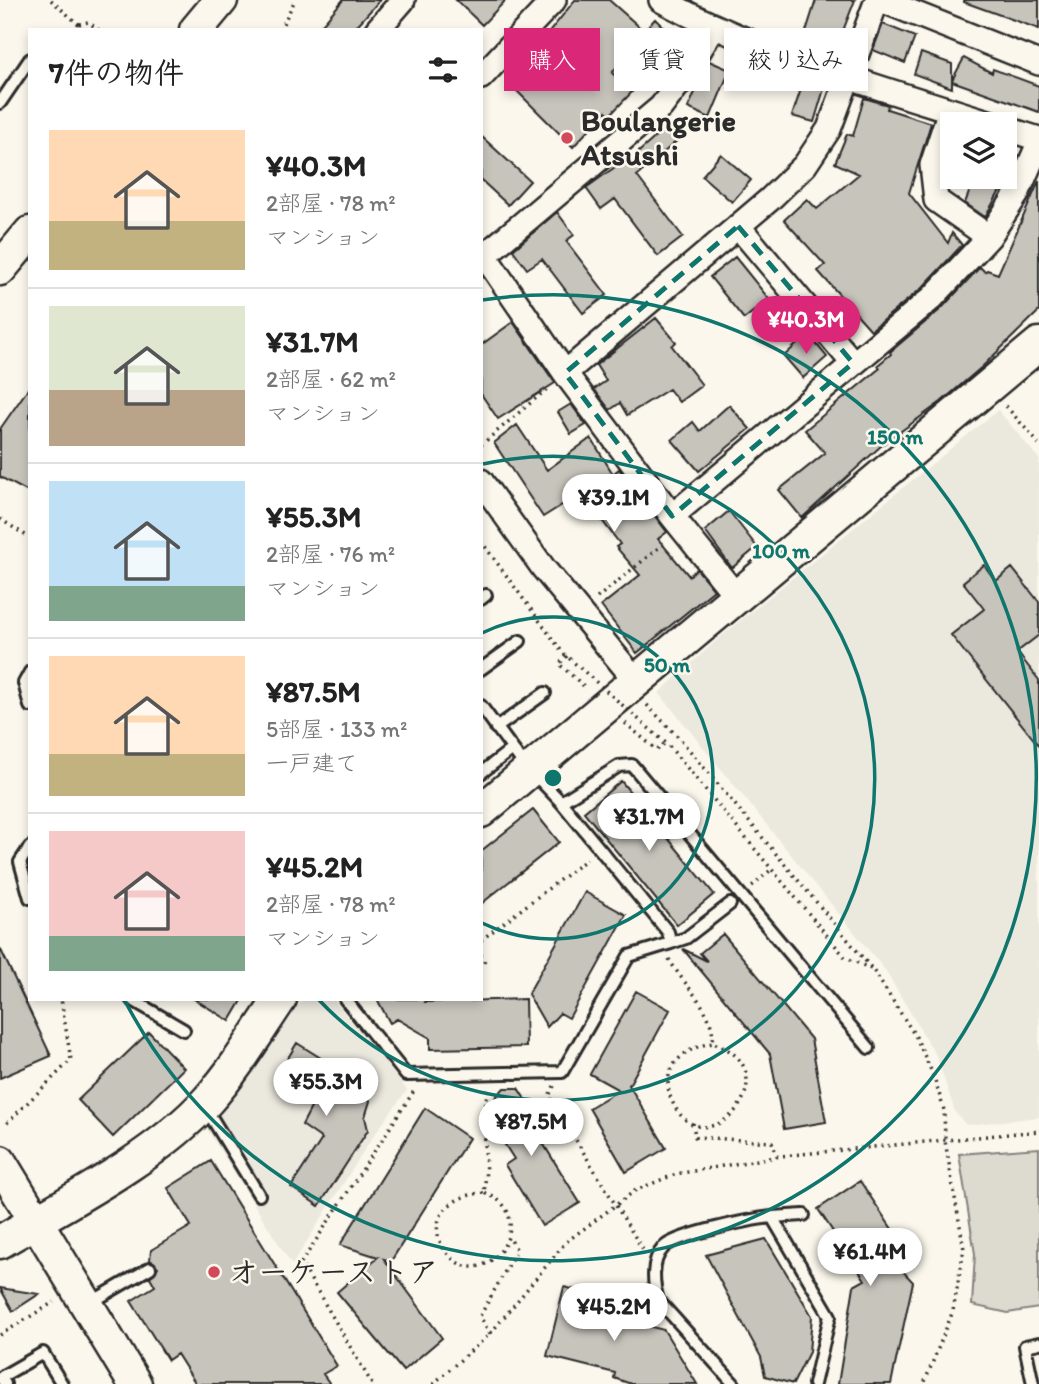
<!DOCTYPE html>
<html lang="ja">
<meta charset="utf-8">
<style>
:root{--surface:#fff;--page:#f2f2f2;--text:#222;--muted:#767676;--line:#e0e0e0;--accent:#db2777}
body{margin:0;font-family:Itim,"Klee One",sans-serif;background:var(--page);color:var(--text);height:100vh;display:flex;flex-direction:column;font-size:26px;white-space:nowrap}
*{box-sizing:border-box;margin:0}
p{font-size:23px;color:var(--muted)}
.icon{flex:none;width:38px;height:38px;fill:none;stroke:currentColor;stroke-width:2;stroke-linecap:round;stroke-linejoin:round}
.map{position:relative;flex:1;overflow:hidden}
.details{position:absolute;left:28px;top:28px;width:455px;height:973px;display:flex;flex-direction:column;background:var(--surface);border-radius:0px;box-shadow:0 4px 10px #0003}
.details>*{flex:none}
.hud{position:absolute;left:504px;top:28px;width:429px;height:63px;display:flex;gap:14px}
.fabs{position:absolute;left:940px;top:112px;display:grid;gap:14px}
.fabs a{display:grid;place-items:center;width:77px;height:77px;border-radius:0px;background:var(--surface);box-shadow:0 4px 10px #0003;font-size:35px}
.price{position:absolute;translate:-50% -60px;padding:0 16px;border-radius:24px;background:#fff;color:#222;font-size:23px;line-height:46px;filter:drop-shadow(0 2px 4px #0008)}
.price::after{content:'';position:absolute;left:50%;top:42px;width:21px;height:16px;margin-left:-10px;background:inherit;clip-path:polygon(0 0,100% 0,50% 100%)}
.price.on{background:var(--accent);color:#fff}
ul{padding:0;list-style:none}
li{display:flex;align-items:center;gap:21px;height:175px;padding:0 21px}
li+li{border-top:2px solid var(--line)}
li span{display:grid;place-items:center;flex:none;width:196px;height:140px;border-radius:0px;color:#555}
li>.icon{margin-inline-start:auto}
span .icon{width:84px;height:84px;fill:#fffc;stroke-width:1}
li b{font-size:30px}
h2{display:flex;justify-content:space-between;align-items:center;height:84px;padding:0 21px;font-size:30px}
.chip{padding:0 24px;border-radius:0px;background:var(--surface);box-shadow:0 4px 10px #0003;font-size:24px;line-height:63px}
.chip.on{background:var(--accent);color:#fff}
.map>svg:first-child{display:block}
.built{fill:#ebe8de}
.green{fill:#dddad0;stroke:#84827e;stroke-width:2}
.building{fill:#c7c4bc;stroke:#2b2b2b;stroke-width:2}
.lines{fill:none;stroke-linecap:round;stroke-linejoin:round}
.lane-casing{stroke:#2b2b2b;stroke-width:16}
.street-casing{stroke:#2b2b2b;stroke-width:28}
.secondary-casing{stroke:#2b2b2b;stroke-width:37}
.path{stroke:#2b2b2b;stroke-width:3.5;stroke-dasharray:2 5;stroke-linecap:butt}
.lane{stroke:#fbf7ec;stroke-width:10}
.street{stroke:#fbf7ec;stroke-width:23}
.secondary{stroke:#fbf7ec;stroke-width:32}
.path-bridge{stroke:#2b2b2b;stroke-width:3.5;stroke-dasharray:2 5;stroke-linecap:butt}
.marked{fill:none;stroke:#0f766e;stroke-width:5;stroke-dasharray:14 9;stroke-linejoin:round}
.ring{fill:none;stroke:#0f766e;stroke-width:3.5}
.poi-dot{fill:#d1495b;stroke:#fbf7ec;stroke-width:2.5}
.labels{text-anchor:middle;stroke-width:5;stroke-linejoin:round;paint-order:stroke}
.poi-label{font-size:30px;font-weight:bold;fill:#2b2b2b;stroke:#fbf7ec;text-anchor:start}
.centre{fill:#0f766e;stroke:#fbf7ec;stroke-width:3.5}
.ring-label{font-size:21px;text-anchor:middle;font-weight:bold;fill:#0f766e;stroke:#fbf7ec;stroke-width:5;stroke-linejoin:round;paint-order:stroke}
</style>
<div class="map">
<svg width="1039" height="1384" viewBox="0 0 1039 1384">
<rect width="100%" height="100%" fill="#fbf7ec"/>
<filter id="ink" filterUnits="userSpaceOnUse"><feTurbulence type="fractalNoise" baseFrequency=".0143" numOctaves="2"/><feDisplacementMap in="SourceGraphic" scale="14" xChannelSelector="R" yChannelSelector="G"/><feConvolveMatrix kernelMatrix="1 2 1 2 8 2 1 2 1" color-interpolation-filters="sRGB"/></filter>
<g filter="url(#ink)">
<path class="built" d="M 998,410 L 1039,459 L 1039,1117 L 966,1125 L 955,1112 L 937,1057 L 885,970 L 659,693 L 718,639 Z
M 303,999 L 333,999 L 407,1090 L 372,1138 L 292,1265 L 207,1129 L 240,1090 Z"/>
<path class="green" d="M 1039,1148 L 1039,1308 L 1008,1313 L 972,1305 L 975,1254 L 959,1154 Z"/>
<path class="building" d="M 343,0 L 380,0 L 353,30 L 317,30 Z
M 456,0 L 506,0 L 482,25 Z
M 575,0 L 609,0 L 644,31 L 655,19 L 682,44 L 662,66 L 637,43 L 612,73 L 632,92 L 610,115 L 606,111 L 573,147 L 515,89 L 549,54 L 539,45 Z
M 816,0 L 855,0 L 835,51 L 803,41 Z
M 964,0 L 1039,0 L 1039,29 L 964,2 Z
M 883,24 L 915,37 L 905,63 L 873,50 Z
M 921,53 L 952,64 L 952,80 L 964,58 L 992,73 L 993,69 L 1039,86 L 1039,112 L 952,81 L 952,88 L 914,74 Z
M 709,61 L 730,70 L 710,118 L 688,108 Z
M 803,83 L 824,89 L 814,122 L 792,116 Z
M 864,98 L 888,105 L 887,109 L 931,123 L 909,193 L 948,243 L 952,233 L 962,245 L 922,288 L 871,330 L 818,271 L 825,265 L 784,220 L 807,199 L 817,209 L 859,174 L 835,163 L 847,134 L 853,136 Z
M 668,126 L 679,139 L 637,176 L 683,237 L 658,256 L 615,199 L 601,209 L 586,188 L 622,162 L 624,165 Z
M 481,136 L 530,181 L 508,205 L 481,180 Z
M 721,154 L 751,180 L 732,202 L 702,176 Z
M 975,177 L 1008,177 L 985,217 L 965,203 Z
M 1039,181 L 1039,311 L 983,366 L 941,402 L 882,445 L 802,518 L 779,490 L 825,453 L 805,430 L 880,368 L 878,365 L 891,354 L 890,352 L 941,309 L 980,267 L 985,272 L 987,270 L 998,274 Z
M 557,212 L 574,235 L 566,241 L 607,295 L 583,313 L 542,259 L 527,269 L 513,250 Z
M 735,257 L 769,299 L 744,319 L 710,277 Z
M 656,318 L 676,342 L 672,346 L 702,385 L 679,402 L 669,389 L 627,415 L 620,403 L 610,410 L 594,389 L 606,381 L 596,365 Z
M 513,322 L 555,383 L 498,419 L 481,394 L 481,345 Z
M 808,334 L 827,357 L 803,378 L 784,356 Z
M 30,386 L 30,493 L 0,477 L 0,429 Z
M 571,404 L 586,425 L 571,434 L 558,412 Z
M 729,405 L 750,429 L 699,471 L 672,440 L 693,422 L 700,431 Z
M 517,425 L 547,470 L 591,438 L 613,474 L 619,469 L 667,532 L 658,539 L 689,576 L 697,569 L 714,590 L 637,653 L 601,606 L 640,575 L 616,547 L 620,544 L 581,493 L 543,517 L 494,443 Z
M 729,511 L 757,547 L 732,568 L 705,531 Z
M 984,565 L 996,581 L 1012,568 L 1039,602 L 1039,635 L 1017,652 L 1039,680 L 1039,746 L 951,635 L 984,609 L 963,582 Z
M 621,781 L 714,894 L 677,925 L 584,812 Z
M 533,810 L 559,842 L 481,904 L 481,851 Z
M 585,892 L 626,915 L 569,1018 L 560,1013 L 547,1027 L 528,994 Z
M 723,934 L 811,1039 L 826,1122 L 784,1129 L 770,1054 L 683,949 L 707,961 L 700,953 Z
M 0,948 L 51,1056 L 0,1078 Z
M 636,991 L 670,1010 L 629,1085 L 666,1148 L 626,1172 L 589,1108 L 619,1090 L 590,1074 Z
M 194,999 L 243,999 L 230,1021 Z
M 377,999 L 426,999 L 425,1002 L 525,999 L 526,1047 L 430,1049 L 430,1038 L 397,1019 L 390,1023 Z
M 149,1032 L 184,1068 L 113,1137 L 78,1100 Z
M 297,1043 L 365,1086 L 370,1101 L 365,1117 L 368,1130 L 319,1206 L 291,1187 L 322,1139 L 302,1125 L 314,1102 L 276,1078 Z
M 504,1088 L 518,1088 L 543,1128 L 536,1132 L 580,1203 L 542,1226 L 505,1165 L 514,1159 L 493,1126 L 495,1098 Z
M 425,1108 L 469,1138 L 391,1261 L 384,1259 L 442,1338 L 403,1371 L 337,1292 L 378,1257 L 340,1245 Z
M 211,1161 L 337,1366 L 323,1374 L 330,1384 L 196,1384 L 177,1354 L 168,1360 L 131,1301 L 155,1286 L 150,1277 L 158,1267 L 150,1260 L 151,1250 L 191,1226 L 168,1188 Z
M 860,1181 L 900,1241 L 884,1251 L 913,1282 L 891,1384 L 838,1384 L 854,1286 L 865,1280 L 818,1209 Z
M 766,1239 L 812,1316 L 809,1352 L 793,1384 L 765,1376 L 761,1357 L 706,1255 Z
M 564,1287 L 617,1300 L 613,1317 L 664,1330 L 697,1384 L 631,1384 L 614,1378 L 615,1373 L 547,1356 Z
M 0,1288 L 39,1294 L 13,1311 Z"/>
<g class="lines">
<defs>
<path id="lane" d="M 0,103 L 30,59
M 481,599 L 486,595
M 481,669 L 520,641
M 30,672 L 24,683 L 30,706
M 496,728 L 545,693
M 481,773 L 512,749
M 561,802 L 619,766 L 632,765 L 869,1048
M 30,847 L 20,862 L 30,898
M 671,943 L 686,938 L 730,904
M 131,999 L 184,1030
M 345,999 L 406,1075 L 562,1072 L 629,956 L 671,943 L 668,932 L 561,802 L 520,759 L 481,706
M 205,1107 L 259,1195
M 772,1217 L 804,1215
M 90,1303 L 150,1268
M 5,1384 L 1,1377 L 43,1353 L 62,1384
M 734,1384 L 658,1300 C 653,1284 651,1261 663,1248 C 674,1235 753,1219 772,1217 L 830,1316 L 814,1384
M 1033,1384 L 1025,1346 L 1039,1343"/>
<path id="street" d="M 661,0 C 765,56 882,88 994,124
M 881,0 L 1039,63
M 713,28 L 680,82 L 661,107 L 491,250 L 487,259 L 565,373 L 672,516 L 932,298 L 989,237 L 1017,194 L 1039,143
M 377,30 L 403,0
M 481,77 L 554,0
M 950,110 L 932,165 L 936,200 L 989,237
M 1004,128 L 1039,139
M 738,226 L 853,363
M 565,373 L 769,200 L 805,165 L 829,129 L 877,0
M 481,481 L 544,569 L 637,682
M 672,516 L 737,597"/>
<path id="secondary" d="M 196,30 L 221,0
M 0,269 L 30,233
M 481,811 L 1039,344
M 0,1162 L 135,1384
M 0,1242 C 66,1203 157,1157 208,1100 C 236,1069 257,1033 280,999"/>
</defs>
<use href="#lane" class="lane-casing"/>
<use href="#street" class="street-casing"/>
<use href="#secondary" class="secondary-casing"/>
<path class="path" d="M 51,0 L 85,30
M 79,24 L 88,22 L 99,30
M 280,30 L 295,0
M 1006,406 L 1039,444
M 481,445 L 548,388
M 0,519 L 30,538
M 597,598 L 667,541
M 567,656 L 559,664 L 586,688
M 647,705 L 681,740 L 873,970 L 916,1037 L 934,1077 L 944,1110 L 945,1141 L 964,1249 L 953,1311 L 924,1384
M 625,723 L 657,750 L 665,743
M 752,886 L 772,869
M 481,940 L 587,859
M 481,954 L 485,963
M 669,959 C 685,988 714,1008 713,1043 C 684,1047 658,1069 672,1101 C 705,1174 796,1071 713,1043
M 554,1086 L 549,1096 L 643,1250
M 7,1123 L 71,1060 L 61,999
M 693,1123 L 695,1137 L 772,1142 L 777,1156
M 484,1193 C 450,1194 422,1222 447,1253 C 485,1301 545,1212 484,1193 C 489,1158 480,1124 488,1090
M 490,1334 L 480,1316 L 517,1250 L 509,1237
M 0,1335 L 54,1302
M 372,1384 L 301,1263 L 414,1091
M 433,1384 L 490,1334 L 566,1242 L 636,1190 L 676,1174 L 781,1156 L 1039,1131"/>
<use href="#lane" class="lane"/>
<use href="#street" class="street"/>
<use href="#secondary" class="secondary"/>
<path class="path-bridge" d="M 481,541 L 563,653 L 668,745 L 845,957 L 873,970"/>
</g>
</g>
<path class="marked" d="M 738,226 L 853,363 L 672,516 L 565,373 Z"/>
<g class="ring">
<path d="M482 633A161 161 0 1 1 482 923"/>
<path d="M483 464A322 322 0 1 1 319 1000"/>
<path d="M482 300A483 483 0 1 1 125 1001"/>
</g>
<g class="poi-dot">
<circle cx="567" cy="138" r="7"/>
<circle cx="214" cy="1272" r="7"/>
</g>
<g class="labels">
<g class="poi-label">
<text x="581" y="131">Boulangerie<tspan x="581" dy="34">Atsushi</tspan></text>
<text x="228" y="1282">オーケーストア</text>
</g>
</g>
<circle cx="553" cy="778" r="10" class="centre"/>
<g class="ring-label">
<text x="895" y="444">150 m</text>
<text x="781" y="558">100 m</text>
<text x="667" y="672">50 m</text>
</g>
</svg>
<div class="fabs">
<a><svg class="icon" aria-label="layers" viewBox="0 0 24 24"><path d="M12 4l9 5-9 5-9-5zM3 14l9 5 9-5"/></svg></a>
</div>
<b class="price on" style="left:806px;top:356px">¥40.3M</b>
<b class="price" style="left:614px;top:534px">¥39.1M</b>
<b class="price" style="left:649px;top:853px">¥31.7M</b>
<b class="price" style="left:326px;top:1118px">¥55.3M</b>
<b class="price" style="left:531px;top:1158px">¥87.5M</b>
<b class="price" style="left:870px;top:1288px">¥61.4M</b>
<b class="price" style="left:614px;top:1343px">¥45.2M</b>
<div class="hud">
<a class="chip on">購入</a>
<a class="chip">賃貸</a>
<a class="chip">絞り込み</a>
</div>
<section class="details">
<h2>7件の物件<svg class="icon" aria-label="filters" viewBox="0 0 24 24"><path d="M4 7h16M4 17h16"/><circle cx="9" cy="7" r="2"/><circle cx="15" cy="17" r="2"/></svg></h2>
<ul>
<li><span style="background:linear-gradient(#ffd9b3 65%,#c2b280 0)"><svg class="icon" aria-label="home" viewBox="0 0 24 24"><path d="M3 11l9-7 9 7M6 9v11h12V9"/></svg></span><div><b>¥40.3M</b><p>2部屋 · 78 m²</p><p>マンション</p></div></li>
<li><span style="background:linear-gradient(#dfe7d0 60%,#b9a48a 0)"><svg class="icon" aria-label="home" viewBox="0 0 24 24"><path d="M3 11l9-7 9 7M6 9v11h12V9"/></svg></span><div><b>¥31.7M</b><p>2部屋 · 62 m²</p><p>マンション</p></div></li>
<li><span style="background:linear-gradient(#bfe0f5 75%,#7fa58c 0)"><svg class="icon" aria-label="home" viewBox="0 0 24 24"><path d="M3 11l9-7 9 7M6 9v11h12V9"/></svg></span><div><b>¥55.3M</b><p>2部屋 · 76 m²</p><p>マンション</p></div></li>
<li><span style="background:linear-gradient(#ffd9b3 70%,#c2b280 0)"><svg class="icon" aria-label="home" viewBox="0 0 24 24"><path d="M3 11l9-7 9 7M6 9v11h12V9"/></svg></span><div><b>¥87.5M</b><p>5部屋 · 133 m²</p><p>一戸建て</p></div></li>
<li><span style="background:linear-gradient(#f6c9c9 75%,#7fa58c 0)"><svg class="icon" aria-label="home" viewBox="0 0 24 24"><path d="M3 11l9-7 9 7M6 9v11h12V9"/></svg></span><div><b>¥45.2M</b><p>2部屋 · 78 m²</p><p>マンション</p></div></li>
</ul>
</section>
</div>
